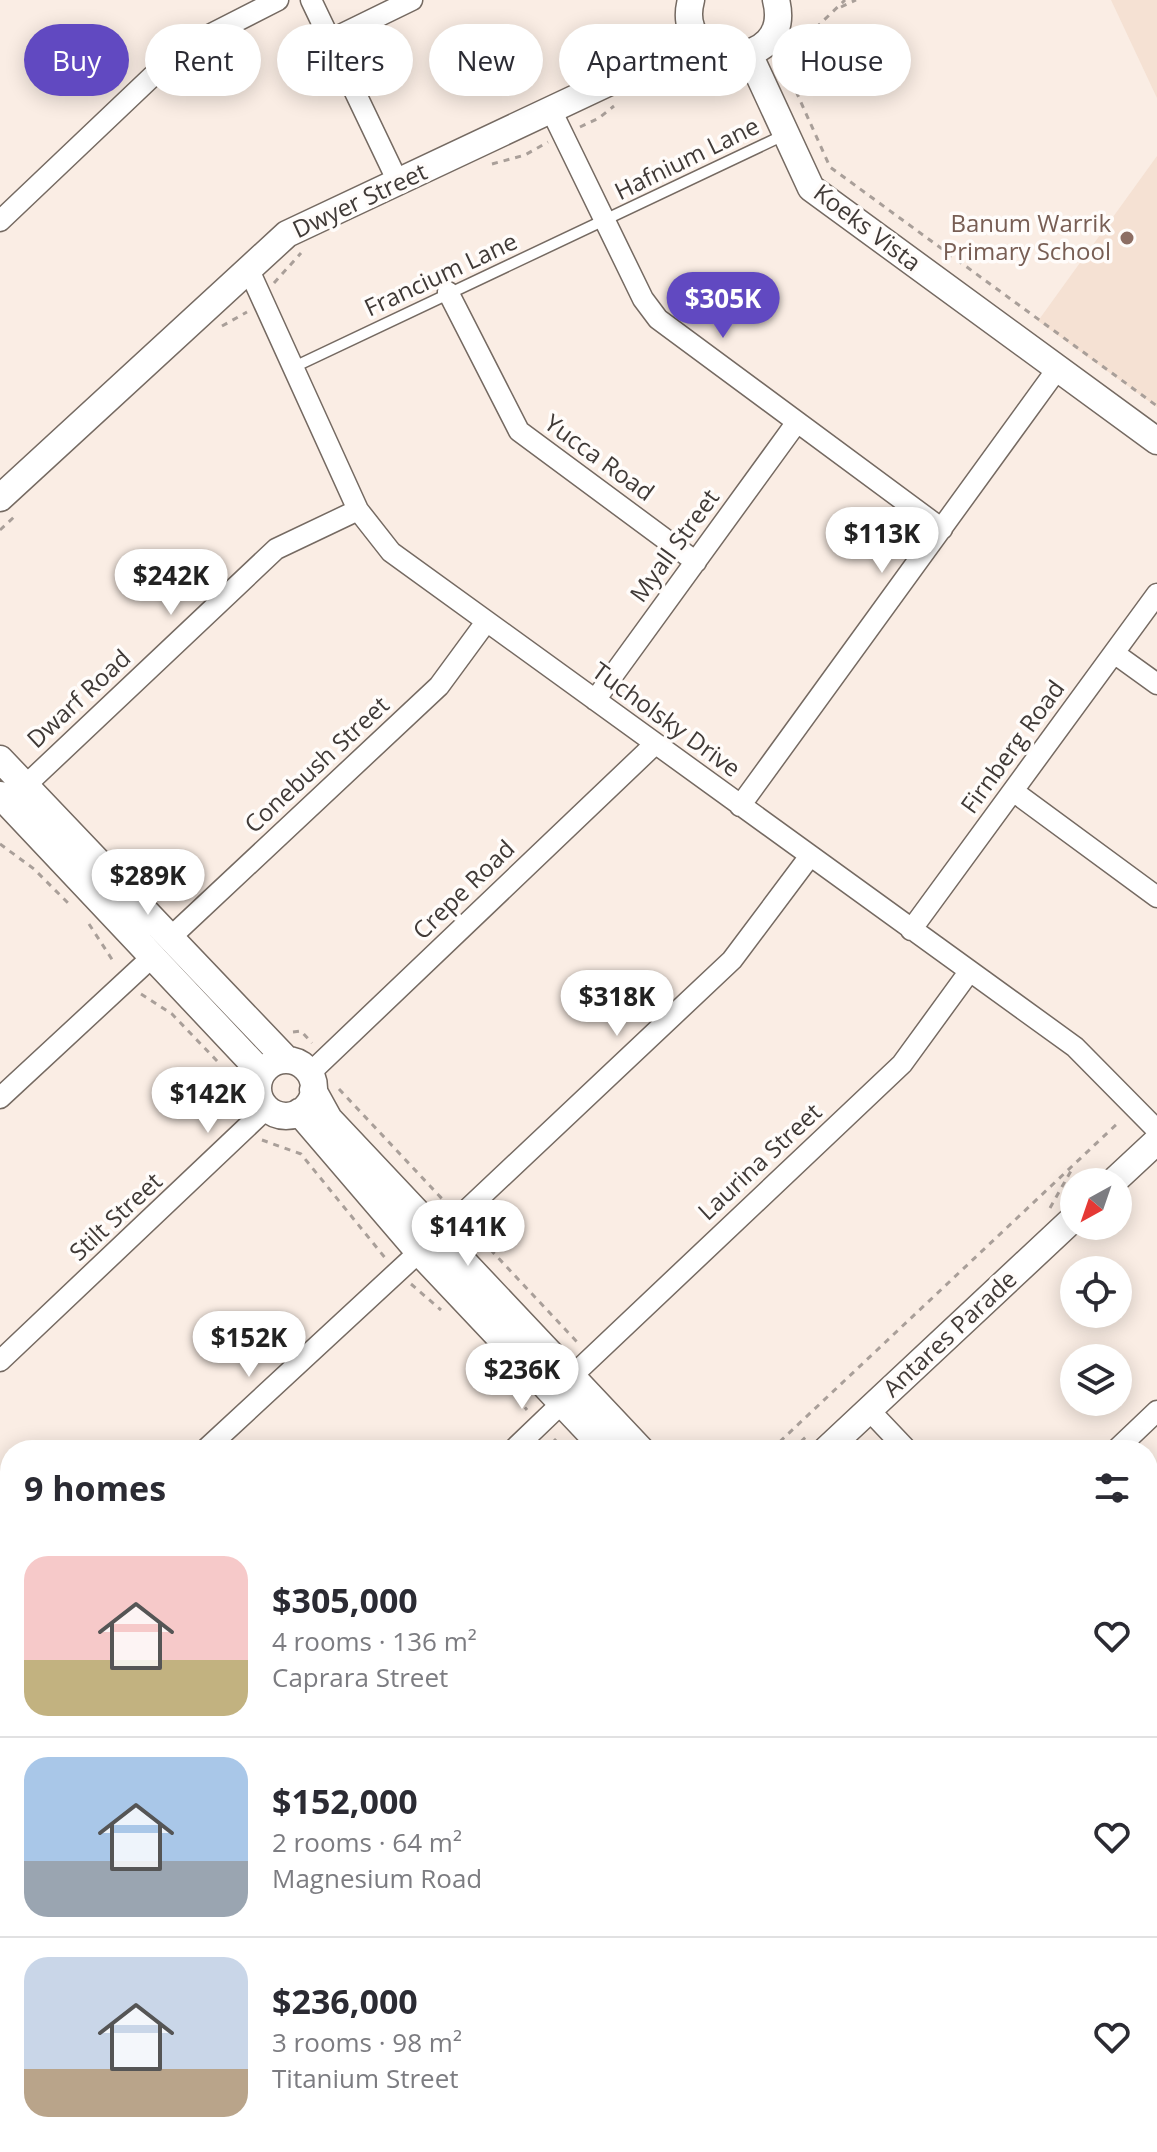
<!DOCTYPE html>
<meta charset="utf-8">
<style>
:root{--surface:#fff;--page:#f2f2f3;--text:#2b2b33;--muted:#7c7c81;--line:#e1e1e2;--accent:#6149c1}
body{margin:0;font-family:"Open Sans",sans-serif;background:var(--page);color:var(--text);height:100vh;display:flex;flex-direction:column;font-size:30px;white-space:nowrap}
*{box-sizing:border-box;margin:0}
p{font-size:26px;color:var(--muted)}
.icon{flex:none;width:44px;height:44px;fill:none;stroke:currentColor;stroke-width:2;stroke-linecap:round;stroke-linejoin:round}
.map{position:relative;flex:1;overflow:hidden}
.sheet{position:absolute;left:0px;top:1440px;width:1158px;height:712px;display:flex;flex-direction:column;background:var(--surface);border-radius:32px 32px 0 0;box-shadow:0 4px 20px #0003}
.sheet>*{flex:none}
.banner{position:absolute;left:24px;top:24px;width:1110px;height:72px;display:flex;gap:16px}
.needle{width:52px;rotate:220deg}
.tools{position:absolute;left:1060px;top:1168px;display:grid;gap:16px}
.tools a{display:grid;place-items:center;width:72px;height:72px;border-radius:50%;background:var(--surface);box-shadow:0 4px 20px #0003;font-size:40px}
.price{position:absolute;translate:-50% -68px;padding:0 18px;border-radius:28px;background:#fff;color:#222;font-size:26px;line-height:52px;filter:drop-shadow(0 2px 4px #0008)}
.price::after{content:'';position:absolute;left:50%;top:48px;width:24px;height:18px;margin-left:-12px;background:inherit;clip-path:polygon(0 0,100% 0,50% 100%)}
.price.on{background:var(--accent);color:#fff}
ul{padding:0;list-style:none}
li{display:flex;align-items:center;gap:24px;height:200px;padding:0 24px}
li+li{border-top:2px solid var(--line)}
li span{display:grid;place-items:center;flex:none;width:224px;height:160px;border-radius:24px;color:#555}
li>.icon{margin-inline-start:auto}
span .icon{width:96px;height:96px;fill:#fffc;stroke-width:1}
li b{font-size:34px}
h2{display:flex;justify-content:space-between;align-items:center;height:96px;padding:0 24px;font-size:34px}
.tag{padding:0 28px;border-radius:36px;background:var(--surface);box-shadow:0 4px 20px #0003;font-size:28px;line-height:72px}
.tag.on{background:var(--accent);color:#fff}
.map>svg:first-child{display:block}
.built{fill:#f5e1d3}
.green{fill:#90d7b2}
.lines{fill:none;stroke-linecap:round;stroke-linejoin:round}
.service-casing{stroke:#756a62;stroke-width:13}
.minor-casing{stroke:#756a62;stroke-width:23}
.tertiary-casing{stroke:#756a62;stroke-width:29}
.path{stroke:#a99f99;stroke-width:3;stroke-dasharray:6 6;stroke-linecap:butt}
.service{stroke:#fff;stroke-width:10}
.minor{stroke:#fff;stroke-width:20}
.tertiary{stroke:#fff;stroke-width:26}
.education-dot{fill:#8d6e63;stroke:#fffcfa;stroke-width:3}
.labels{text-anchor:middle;stroke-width:7;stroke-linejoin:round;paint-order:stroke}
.street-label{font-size:24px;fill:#403a37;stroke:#fffcfa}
.education-label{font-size:24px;fill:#785e54;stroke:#fffcfa;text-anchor:end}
</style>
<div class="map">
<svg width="1157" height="2152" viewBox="0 0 1157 2152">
<rect width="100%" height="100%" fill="#faede4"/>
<path class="built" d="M 1111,0 L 1157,0 L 1157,98 Z
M 1157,156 L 1157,407 L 1038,321 Z"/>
<path class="green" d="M 56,2142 L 187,2142 L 196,2152 L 31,2152 Z"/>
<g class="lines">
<defs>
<path id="service" d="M 294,367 L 784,135
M 312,2142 L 322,2152"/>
<path id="minor" d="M 311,0 L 398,182
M 330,40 L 412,0
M 551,110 L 643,299 L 658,319 L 942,529
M 0,221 L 180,50 L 278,0
M 248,268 L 358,510 L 391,552 L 1075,1047 L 1157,1130
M 448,292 L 519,431 L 696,562
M 1114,653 L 1157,684
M 595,700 L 797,422
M 26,785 L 276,549 L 358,510
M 1013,791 L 1157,897
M 740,806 L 1058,368
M 911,930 L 1157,594
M 172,936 L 439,686 L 486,622
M 310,1073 L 655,744
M 0,1098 L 151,958
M 440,1235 L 732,960 L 810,856
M 0,1361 L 267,1108
M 572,1376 L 902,1064 L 969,972
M 869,1410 L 907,1450
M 205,1450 L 419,1252
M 513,1450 L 562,1403
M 1116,1450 L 1157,1411
M 0,1643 L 10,1633
M 1148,1667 L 1157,1658
M 1148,1705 L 1157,1715
M 0,1713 L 10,1723
M 1017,2142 L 1024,2149
M 387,2152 L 396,2142
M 633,2152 L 643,2142
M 884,2152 L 894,2142"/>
<path id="tertiary" d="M 691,0 C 672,71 795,74 776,0
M 749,54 L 811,188 L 1157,441
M 0,498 L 287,234 L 629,73 L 695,34
M 0,759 L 287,1060
M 0,795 L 262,1073
M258 1088a28 28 0 1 1 56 0a28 28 0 1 1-56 0Z
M 313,1090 L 329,1119 L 641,1450
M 299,1112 L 419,1252 L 606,1450
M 1113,1182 L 1157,1141
M 826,1450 L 1074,1218
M 1148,1991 L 1157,2000
M 0,2069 L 10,2094
M 0,2132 L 10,2128"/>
</defs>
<use href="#service" class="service-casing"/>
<use href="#minor" class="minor-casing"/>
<use href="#tertiary" class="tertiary-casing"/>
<path class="path" d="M 841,7 L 856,0
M 790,56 L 795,89 L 830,167 L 1157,406
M 781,61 L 845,0
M 696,66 L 703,80
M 659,82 L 738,80
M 580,127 L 599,118 L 614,106
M 492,164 L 525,155 L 548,142
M 274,283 L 301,253
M 222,326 L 247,312
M 0,530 L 14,517
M 0,844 L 34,869 L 72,907
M 89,924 L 115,964
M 141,994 L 172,1014 L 219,1063
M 293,1032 L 301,1031 L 312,1043
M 224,1068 L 236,1110
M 339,1089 L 446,1203
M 262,1140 L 301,1154 L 386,1259
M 1050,1208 L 1072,1169
M 474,1232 L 578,1343
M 411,1284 L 441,1310
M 488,1360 L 527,1410
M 554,1439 L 566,1450
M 771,1450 L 1120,1121
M 792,1450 L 808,1435
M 193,2142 L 202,2152"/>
<use href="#service" class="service"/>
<use href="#minor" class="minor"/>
<use href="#tertiary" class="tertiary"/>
</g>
<circle class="education-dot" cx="1127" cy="238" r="8"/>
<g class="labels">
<g class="street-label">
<text transform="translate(687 159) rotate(-26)" y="8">Hafnium Lane</text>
<text transform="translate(360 201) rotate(-25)" y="8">Dwyer Street</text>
<text transform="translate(867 228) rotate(37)" y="8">Koeks Vista</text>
<text transform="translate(441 275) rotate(-25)" y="8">Francium Lane</text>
<text transform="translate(599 458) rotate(36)" y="8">Yucca Road</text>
<text transform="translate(675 546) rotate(-54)" y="8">Myall Street</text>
<text transform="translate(79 699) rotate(-43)" y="8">Dwarf Road</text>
<text transform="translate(666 720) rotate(36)" y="8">Tucholsky Drive</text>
<text transform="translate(1013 747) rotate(-54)" y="8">Firnberg Road</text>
<text transform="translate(317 765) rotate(-43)" y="8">Conebush Street</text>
<text transform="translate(464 890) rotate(-44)" y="8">Crepe Road</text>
<text transform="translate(760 1162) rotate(-43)" y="8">Laurina Street</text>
<text transform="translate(116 1217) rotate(-43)" y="8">Stilt Street</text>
<text transform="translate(950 1334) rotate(-43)" y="8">Antares Parade</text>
</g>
<g class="education-label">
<text x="1111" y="232">Banum Warrik<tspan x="1111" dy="28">Primary School</tspan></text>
</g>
</g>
</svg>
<div class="tools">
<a><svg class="needle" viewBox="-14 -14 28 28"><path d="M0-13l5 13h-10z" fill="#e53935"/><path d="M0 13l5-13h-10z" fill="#7c7c81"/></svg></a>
<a><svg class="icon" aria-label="locate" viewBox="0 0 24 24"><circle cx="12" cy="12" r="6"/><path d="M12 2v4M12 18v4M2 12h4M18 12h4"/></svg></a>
<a><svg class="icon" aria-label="layers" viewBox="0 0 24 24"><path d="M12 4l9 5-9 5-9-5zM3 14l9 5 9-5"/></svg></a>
</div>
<b class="price on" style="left:723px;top:340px">$305K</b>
<b class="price" style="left:882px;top:575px">$113K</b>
<b class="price" style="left:171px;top:617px">$242K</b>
<b class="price" style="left:148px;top:917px">$289K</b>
<b class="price" style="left:617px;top:1038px">$318K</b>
<b class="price" style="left:208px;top:1135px">$142K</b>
<b class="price" style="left:468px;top:1268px">$141K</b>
<b class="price" style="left:249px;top:1379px">$152K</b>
<b class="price" style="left:522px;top:1411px">$236K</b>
<div class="banner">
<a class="tag on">Buy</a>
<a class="tag">Rent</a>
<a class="tag">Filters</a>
<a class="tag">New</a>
<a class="tag">Apartment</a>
<a class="tag">House</a>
</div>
<section class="sheet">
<h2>9 homes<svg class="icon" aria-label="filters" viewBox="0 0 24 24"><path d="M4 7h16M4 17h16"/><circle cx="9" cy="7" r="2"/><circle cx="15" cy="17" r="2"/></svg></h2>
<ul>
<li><span style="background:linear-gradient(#f6c9c9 65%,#c2b280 0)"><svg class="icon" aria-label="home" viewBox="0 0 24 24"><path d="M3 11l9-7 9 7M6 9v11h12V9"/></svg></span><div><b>$305,000</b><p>4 rooms · 136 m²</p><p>Caprara Street</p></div><svg class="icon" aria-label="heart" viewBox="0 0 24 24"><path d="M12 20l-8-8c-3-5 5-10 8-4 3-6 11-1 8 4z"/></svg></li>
<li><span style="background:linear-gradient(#a9c7e8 65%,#9aa5b1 0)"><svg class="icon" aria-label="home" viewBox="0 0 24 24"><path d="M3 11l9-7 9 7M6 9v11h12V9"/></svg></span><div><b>$152,000</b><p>2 rooms · 64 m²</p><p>Magnesium Road</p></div><svg class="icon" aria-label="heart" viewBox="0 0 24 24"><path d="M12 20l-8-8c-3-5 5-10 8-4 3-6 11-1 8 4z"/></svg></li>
<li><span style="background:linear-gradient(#c9d6e8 70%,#b9a48a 0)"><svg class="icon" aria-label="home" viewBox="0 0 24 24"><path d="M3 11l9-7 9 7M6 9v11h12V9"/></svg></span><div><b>$236,000</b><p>3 rooms · 98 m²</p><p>Titanium Street</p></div><svg class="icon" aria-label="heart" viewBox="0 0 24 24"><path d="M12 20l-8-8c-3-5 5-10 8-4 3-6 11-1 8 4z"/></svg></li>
</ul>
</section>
</div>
